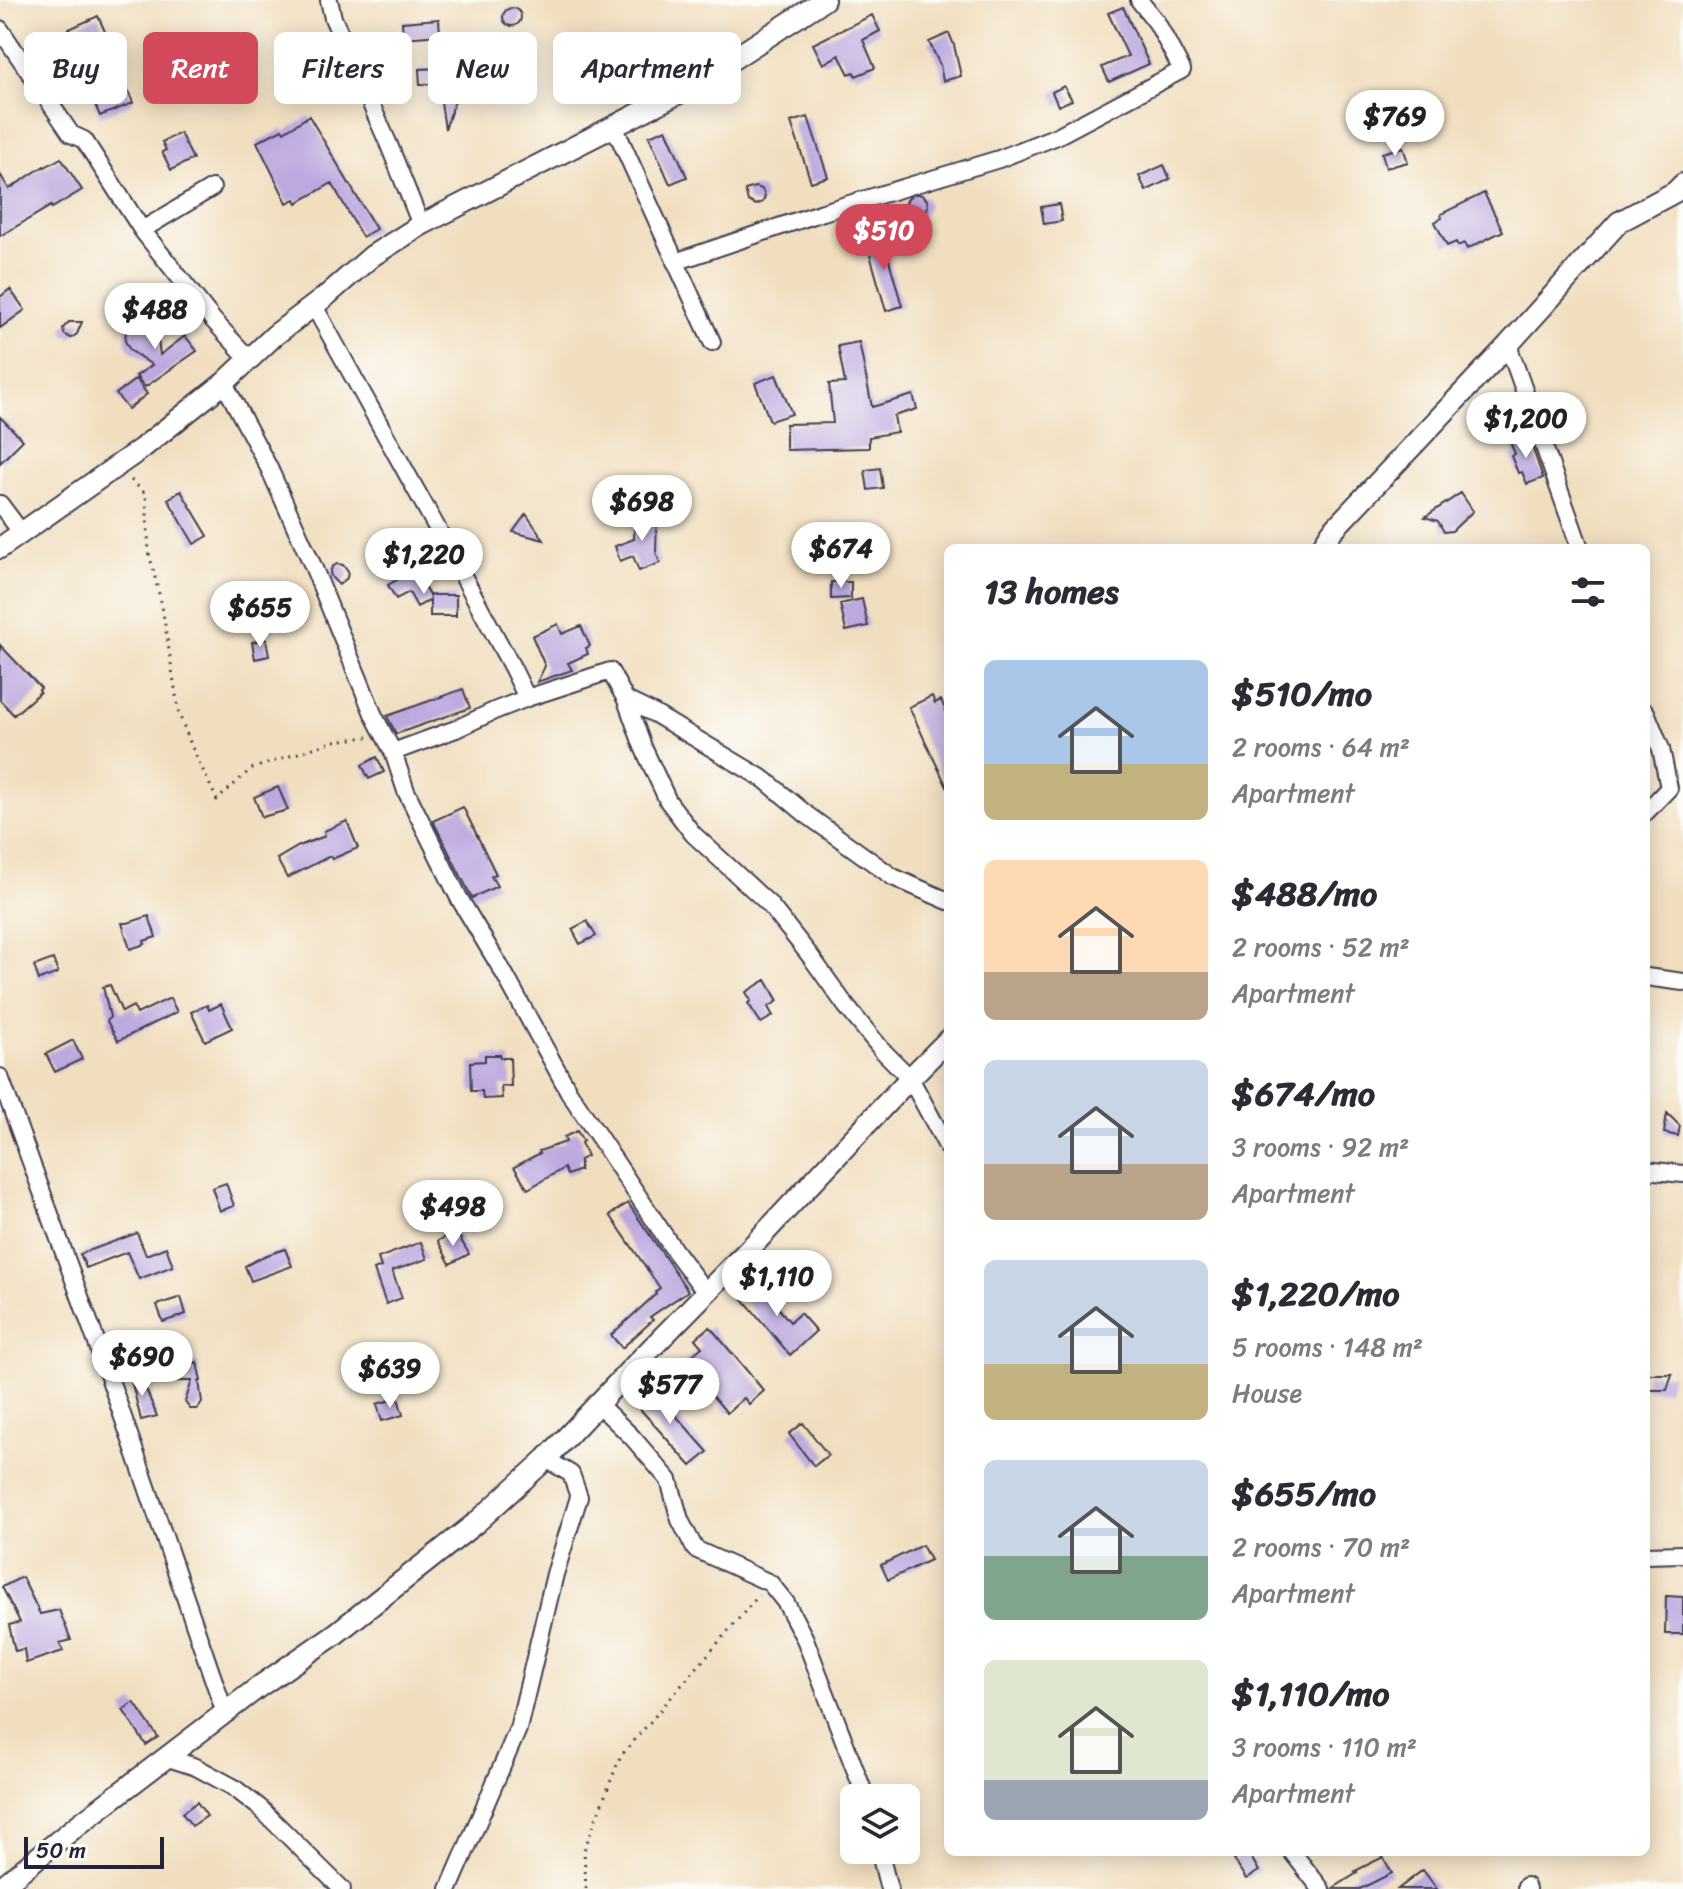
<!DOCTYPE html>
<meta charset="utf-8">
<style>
:root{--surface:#fff;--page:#f7f7f7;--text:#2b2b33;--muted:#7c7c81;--accent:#d1495b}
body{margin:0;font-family:Sriracha,sans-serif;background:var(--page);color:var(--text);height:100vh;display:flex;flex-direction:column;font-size:30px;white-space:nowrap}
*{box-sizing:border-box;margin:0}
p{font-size:26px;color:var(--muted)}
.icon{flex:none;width:44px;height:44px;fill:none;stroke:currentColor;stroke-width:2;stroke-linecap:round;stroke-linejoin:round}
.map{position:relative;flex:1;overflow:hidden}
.details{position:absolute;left:944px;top:544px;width:706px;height:1312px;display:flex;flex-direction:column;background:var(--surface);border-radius:12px;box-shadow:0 4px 20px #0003}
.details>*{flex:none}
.guide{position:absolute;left:24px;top:32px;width:760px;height:72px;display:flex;gap:16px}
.fabs{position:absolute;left:840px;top:1784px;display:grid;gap:16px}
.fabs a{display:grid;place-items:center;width:80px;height:80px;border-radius:12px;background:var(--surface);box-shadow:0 4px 20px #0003;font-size:40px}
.scale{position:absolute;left:24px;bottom:20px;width:140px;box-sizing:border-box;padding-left:8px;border:4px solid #22223b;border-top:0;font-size:22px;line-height:28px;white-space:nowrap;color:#22223b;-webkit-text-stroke:6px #fdfcf7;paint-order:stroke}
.price{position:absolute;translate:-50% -68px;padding:0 18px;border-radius:28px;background:#fff;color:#222;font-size:26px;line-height:52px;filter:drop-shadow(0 2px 4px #0008)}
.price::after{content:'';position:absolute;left:50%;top:48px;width:24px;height:18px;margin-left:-12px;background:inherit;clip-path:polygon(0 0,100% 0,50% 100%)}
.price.on{background:var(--accent);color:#fff}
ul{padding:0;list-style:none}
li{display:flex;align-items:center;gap:24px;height:200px;padding:0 40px}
li span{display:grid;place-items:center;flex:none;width:224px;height:160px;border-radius:12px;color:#555}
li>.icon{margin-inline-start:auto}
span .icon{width:96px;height:96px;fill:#fffc;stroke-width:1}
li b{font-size:34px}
h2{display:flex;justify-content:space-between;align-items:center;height:96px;padding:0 40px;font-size:34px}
.tag{padding:0 28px;border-radius:12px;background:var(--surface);box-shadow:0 4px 20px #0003;font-size:28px;line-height:72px}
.tag.on{background:var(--accent);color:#fff}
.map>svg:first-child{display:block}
.building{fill:#bda8df}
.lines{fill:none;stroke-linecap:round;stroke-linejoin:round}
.minor-casing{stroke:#413e4f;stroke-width:20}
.tertiary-casing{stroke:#413e4f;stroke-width:24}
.path{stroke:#413e4f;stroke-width:3;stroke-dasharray:2 6;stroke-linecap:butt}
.minor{stroke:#fff;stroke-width:16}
.tertiary{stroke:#fff;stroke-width:20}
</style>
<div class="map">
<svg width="1683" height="1889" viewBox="0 0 1683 1889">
<rect width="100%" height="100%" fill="#fdfcf7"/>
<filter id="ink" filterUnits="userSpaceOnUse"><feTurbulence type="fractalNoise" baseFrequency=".0125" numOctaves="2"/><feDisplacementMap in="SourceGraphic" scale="16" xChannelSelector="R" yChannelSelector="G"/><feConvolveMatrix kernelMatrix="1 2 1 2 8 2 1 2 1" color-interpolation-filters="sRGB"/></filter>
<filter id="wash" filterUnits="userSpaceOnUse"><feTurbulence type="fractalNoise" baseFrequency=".006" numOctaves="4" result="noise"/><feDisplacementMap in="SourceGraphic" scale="32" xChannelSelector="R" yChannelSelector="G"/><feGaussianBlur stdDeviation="1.8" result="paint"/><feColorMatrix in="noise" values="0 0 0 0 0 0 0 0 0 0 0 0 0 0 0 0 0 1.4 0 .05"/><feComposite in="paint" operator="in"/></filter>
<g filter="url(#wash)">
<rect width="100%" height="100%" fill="#f1debf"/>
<g id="blocks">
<path class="building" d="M 1123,7 L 1149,64 L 1109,82 L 1102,67 L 1128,56 L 1108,13 Z
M503 17a9 9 0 1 1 18 0a9 9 0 1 1-18 0Z
M 872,15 L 880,31 L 863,40 L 875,68 L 856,76 L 854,72 L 849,74 L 839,55 L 823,64 L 813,44 Z
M 98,16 L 107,36 L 76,50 L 67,30 Z
M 439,19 L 440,35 L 403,38 L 402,22 Z
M 949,33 L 954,45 L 961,76 L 943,81 L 940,65 L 929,42 Z
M 494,60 L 502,76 L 499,77 L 501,83 L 482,92 L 472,71 Z
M 442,68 L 443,83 L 439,83 L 456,92 L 456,98 L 445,129 L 438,83 L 420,85 L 419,69 Z
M 1064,86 L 1072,100 L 1058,106 L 1052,92 Z
M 127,87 L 133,103 L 100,116 L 93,100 Z
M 309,116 L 376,229 L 362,237 L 332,183 L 297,203 L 295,199 L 287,203 L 257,142 L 282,129 L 284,132 Z
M 808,117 L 828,177 L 811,182 L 791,122 Z
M 666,129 L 687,177 L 670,184 L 649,136 Z
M 180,133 L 193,159 L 171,170 L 162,152 L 166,150 L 162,142 Z
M 1403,147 L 1408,162 L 1386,168 L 1382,153 Z
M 61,158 L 82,190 L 52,208 L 51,206 L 0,236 L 0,174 L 9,189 L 44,166 L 45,167 Z
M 1164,165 L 1170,179 L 1146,191 L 1139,176 Z
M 755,187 L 762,189 L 765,196 L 763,202 L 756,205 L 748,201 L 745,190 Z
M 1484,193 L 1503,231 L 1467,249 L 1464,243 L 1458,246 L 1456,242 L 1447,246 L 1435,222 L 1442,218 L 1441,214 Z
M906 205a11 11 0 1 1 22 0a11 11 0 1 1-22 0Z
M 1059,204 L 1062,221 L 1044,224 L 1041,207 Z
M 881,232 L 902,306 L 886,311 L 865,237 Z
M 10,289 L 25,310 L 0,328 L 0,297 Z
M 139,321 L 145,321 L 154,328 L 157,333 L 160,355 L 185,336 L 197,351 L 145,387 L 136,376 L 152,365 L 130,350 L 125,341 L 126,331 L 129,326 Z
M 69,322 L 82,322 L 77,334 L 71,338 L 64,334 L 63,328 Z
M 859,342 L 872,407 L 913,395 L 917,409 L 894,416 L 897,432 L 869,437 L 869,448 L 786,450 L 786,424 L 833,423 L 829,384 L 845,383 L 838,346 Z
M 776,375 L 792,414 L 770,421 L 755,383 Z
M 136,379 L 147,394 L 128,409 L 116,394 Z
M 0,417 L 23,440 L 0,463 Z
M 1528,435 L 1543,478 L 1527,484 L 1522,472 L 1518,473 L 1511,456 L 1515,454 L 1510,442 Z
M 880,468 L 883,488 L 868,490 L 865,470 Z
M 181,491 L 208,536 L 194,544 L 168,499 Z
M 1461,493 L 1473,511 L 1452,531 L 1444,532 L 1438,521 L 1425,517 Z
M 526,514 L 544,540 L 513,532 Z
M 635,515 L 657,515 L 656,552 L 660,563 L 639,571 L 633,556 L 620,561 L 615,546 L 634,539 Z
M 337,564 L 343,565 L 348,572 L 347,578 L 339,585 L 332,578 L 330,573 L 332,567 Z
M 414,570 L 430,597 L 430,595 L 456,595 L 456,616 L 430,616 L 430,600 L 417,607 L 409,592 L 396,599 L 388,585 Z
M 831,582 L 851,582 L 851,598 L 831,599 Z
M 862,599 L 868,626 L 846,631 L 840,604 Z
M 558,624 L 562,634 L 581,626 L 590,646 L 586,648 L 588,654 L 568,663 L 572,670 L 537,682 L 545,666 L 532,636 Z
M 266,639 L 269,656 L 255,659 L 252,642 Z
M 0,645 L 41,688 L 39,690 L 40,692 L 14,715 L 0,700 Z
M 463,689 L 470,708 L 396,734 L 387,716 Z
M 932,696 L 935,703 L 941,700 L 948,715 L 948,789 L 909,707 Z
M 377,757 L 384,772 L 369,779 L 362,765 Z
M 278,787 L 288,810 L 262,817 L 254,797 Z
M 463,807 L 496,874 L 491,876 L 497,886 L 472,898 L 433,821 Z
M 347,821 L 358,848 L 332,859 L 330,856 L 287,878 L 277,859 L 299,846 L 325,836 L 324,831 Z
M 149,916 L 156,937 L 144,941 L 145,944 L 130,949 L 122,923 L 128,923 Z
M 587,921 L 596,936 L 580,944 L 572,929 Z
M 53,959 L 58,973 L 39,980 L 34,966 Z
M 766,980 L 778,1001 L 768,1007 L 773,1016 L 761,1023 L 748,1003 L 751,1001 L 746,992 Z
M 110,985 L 122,1012 L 133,1006 L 137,1014 L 170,998 L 177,1012 L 118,1041 L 107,1021 L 110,1017 L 103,987 Z
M 221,1004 L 232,1028 L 205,1041 L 191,1012 L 207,1005 L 209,1010 Z
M 73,1040 L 82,1059 L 55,1072 L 46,1054 Z
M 485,1055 L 500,1055 L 500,1058 L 510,1058 L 511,1086 L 501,1086 L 502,1098 L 483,1099 L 482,1091 L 471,1091 L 470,1062 L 485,1061 Z
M 1667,1113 L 1680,1126 L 1678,1136 L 1664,1133 Z
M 577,1131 L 583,1141 L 581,1143 L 587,1156 L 580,1160 L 580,1170 L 567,1175 L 564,1168 L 528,1189 L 514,1167 L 540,1153 L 539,1151 L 566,1142 L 564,1137 Z
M 226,1183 L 234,1206 L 220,1211 L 212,1188 Z
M 628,1203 L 688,1291 L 650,1317 L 653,1320 L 622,1348 L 611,1335 L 656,1294 L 655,1292 L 660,1288 L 610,1215 Z
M 456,1231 L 469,1254 L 450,1264 L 438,1241 Z
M 137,1233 L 146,1255 L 166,1247 L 173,1266 L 139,1279 L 127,1252 L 86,1268 L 80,1254 Z
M 421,1242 L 427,1259 L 392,1271 L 402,1298 L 386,1304 L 374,1270 L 381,1267 L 378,1258 Z
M 285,1249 L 292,1266 L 251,1281 L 245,1266 L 264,1256 Z
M 754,1279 L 790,1322 L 800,1313 L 816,1331 L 790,1355 L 737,1292 Z
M 181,1297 L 186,1314 L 163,1322 L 157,1305 Z
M 710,1327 L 764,1391 L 749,1404 L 744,1398 L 727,1413 L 684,1362 L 702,1347 L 695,1339 Z
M 197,1362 L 201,1381 L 199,1381 L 202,1402 L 197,1409 L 190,1409 L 185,1402 L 192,1381 L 148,1381 L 147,1378 Z
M 139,1372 L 157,1416 L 141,1420 L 130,1375 Z
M 1646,1374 L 1672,1374 L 1667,1390 L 1646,1390 Z
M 649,1385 L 708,1452 L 691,1466 L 632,1400 Z
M 398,1398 L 403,1415 L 382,1421 L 377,1404 Z
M 803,1423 L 828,1455 L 814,1466 L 789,1434 Z
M 922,1545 L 930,1560 L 888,1580 L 881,1565 Z
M 22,1577 L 40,1614 L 59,1610 L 71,1640 L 60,1643 L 63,1651 L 26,1663 L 24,1649 L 15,1651 L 9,1625 L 20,1622 L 2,1587 Z
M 1666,1596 L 1683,1597 L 1683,1634 L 1665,1634 Z
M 134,1702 L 158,1737 L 146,1745 L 123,1710 Z
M 197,1802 L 207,1816 L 192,1826 L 182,1813 Z
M 1248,1852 L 1259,1871 L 1246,1879 L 1234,1860 Z
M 1383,1857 L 1392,1873 L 1360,1889 L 1332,1889 L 1357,1873 L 1355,1871 Z
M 1423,1870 L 1437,1889 L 1398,1889 Z"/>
</g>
</g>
<g filter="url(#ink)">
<use href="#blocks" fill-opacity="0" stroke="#413e4f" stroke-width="2"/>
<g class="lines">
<defs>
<path id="minor" d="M 329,0 L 333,18 L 389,145 L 421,225
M 0,29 L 71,134 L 84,140 L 142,230 L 213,320 L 249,359
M 614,126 L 712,342
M 142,230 L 212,188
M 675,262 L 823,212 L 999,159 L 1057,136 L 1182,70 L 1157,23 L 1139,0
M 314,306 L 447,546 L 513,669 L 527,698
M 1508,345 L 1580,548
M 224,383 L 269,468 L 313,566 L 374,716 L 393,752 L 406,791 L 459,898 L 505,975 L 569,1092 L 674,1250 L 707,1294
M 0,504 L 21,532
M 626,700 L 655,714 L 765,780 L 807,815 L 893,877 L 948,901
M 1646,712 L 1661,749 L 1669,788 L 1646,812
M 393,752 L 456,729 L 494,711 L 527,698 L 610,671 L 626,700 L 643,747 L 668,801 L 693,834 L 769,904 L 811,957 L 846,1006 L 882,1050 L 910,1078 L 948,1148
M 1646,977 L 1683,982
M 0,1077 L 106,1368 L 225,1713
M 1646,1170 L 1683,1174
M 598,1404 L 632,1437 L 669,1480 L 680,1520 L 695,1549 L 770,1583 L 786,1603 L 805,1639 L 866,1798
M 1646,1555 L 1683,1554
M 168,1758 L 196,1767 L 233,1787 L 259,1807 L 342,1889
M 879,1850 L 889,1889
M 1292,1852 L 1321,1889
M 1526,1886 L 1527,1889
M 449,1889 L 518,1729 L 555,1574 L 579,1497 L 571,1474 L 546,1459"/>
<path id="tertiary" d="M 0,548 L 141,449 L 224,383 L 275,335 L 325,297 L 372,256 L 421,225 L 685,90 L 824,0
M 1321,548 L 1332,531 L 1508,345 L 1619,222 L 1675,192 L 1683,184
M 0,1888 L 74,1828 L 260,1686 L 334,1635 L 477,1522 L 546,1459 L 627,1373 L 757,1241 L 910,1078 L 948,1040"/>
</defs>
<use href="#minor" class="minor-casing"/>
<use href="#tertiary" class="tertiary-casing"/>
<path class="path" d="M 131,480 L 146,494 L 149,553 L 162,606 L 179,714 L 192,747 L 217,800 L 251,769 L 334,741 L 368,737
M 586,1889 L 584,1850 L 620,1757 L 759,1595"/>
<use href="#minor" class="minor"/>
<use href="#tertiary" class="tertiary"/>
</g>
</g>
</svg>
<div class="fabs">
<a><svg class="icon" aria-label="layers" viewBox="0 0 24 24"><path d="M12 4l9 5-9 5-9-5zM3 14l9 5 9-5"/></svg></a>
</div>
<div class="scale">50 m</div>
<b class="price" style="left:1395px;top:158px">$769</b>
<b class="price on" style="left:884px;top:272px">$510</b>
<b class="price" style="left:155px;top:351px">$488</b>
<b class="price" style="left:1526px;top:460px">$1,200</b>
<b class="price" style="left:642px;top:543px">$698</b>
<b class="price" style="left:841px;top:590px">$674</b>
<b class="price" style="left:424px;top:596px">$1,220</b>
<b class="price" style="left:260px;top:649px">$655</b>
<b class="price" style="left:453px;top:1248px">$498</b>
<b class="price" style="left:777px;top:1318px">$1,110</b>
<b class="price" style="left:142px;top:1398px">$690</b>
<b class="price" style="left:390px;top:1410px">$639</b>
<b class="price" style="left:670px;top:1426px">$577</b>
<div class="guide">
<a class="tag">Buy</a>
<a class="tag on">Rent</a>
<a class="tag">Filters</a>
<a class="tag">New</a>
<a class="tag">Apartment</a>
</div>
<section class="details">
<h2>13 homes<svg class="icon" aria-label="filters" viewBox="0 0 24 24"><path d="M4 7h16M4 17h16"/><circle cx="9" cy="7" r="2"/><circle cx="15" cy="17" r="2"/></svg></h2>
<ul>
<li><span style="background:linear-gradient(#a9c7e8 65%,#c2b280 0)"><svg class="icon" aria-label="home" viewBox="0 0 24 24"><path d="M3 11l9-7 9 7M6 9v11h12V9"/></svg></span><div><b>$510/mo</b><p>2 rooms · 64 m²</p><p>Apartment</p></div></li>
<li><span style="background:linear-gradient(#ffd9b3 70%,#b9a48a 0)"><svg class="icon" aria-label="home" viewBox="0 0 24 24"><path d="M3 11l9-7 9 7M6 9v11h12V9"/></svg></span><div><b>$488/mo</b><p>2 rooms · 52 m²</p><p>Apartment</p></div></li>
<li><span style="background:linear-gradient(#c9d6e8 65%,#b9a48a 0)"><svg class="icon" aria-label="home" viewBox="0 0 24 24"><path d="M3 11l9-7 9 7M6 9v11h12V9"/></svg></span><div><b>$674/mo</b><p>3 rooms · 92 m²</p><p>Apartment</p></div></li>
<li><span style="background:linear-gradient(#c9d6e8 65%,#c2b280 0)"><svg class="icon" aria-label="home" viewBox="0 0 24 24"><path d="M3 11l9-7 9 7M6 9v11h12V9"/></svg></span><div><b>$1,220/mo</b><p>5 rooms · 148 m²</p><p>House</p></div></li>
<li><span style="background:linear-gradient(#c9d6e8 60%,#7fa58c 0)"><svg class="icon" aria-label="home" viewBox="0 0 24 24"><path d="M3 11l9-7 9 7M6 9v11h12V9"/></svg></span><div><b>$655/mo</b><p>2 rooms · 70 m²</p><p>Apartment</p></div></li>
<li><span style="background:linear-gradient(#dfe7d0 75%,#9aa5b1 0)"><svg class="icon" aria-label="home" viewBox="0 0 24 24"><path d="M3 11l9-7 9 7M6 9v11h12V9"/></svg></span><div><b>$1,110/mo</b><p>3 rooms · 110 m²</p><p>Apartment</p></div></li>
</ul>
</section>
</div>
